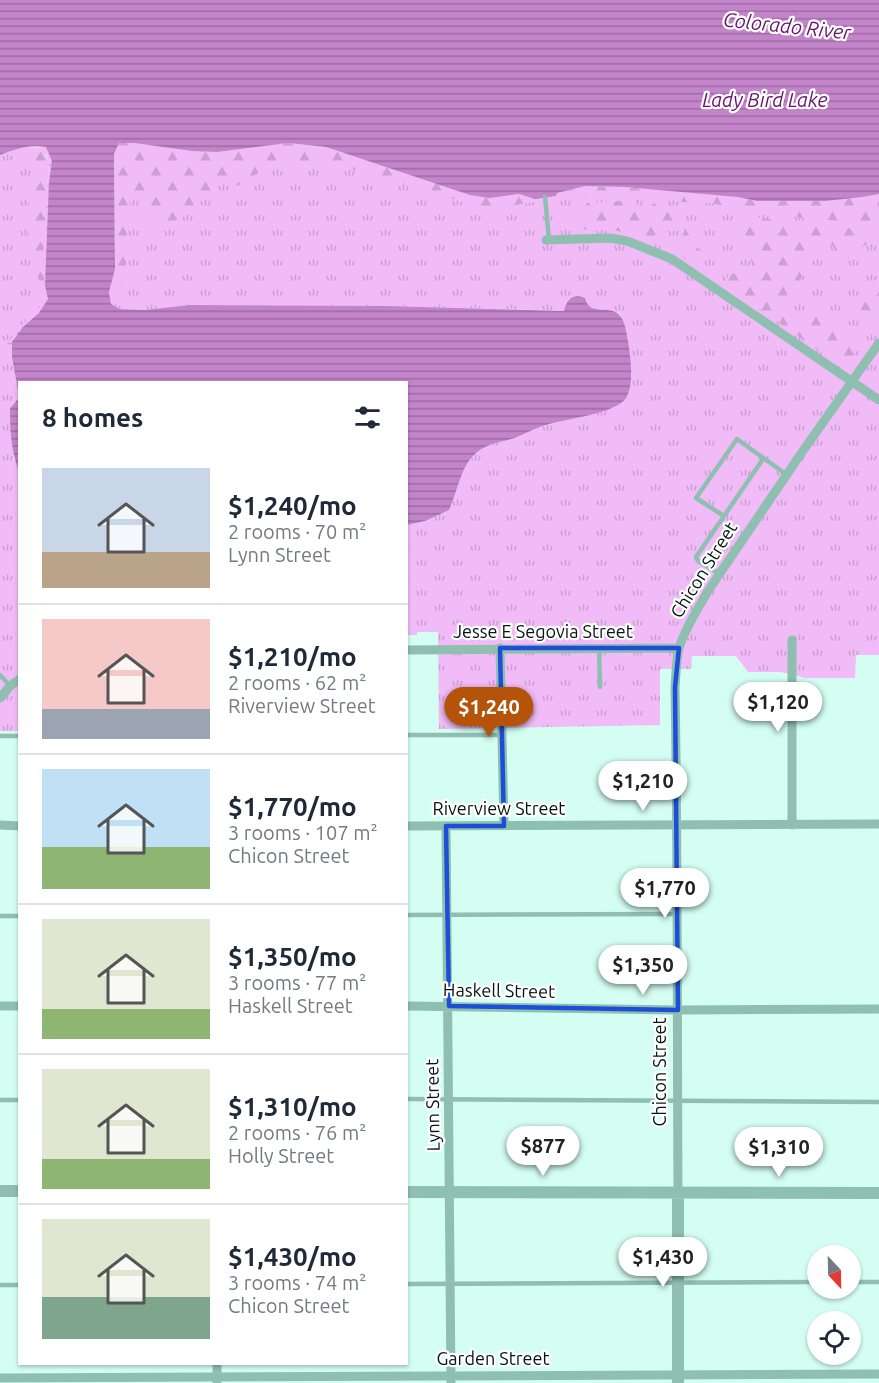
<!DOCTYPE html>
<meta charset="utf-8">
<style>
:root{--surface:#fff;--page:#f6f6f7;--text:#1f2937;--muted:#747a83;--line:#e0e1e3;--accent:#b45309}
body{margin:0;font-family:Ubuntu,sans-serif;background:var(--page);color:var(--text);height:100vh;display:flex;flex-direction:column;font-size:22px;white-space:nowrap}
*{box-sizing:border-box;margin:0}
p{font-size:20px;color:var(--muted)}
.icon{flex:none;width:33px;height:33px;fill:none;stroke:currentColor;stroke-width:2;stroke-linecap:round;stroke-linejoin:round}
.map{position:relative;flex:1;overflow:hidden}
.details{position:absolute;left:18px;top:381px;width:390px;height:984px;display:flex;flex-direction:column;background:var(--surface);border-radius:0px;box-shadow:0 2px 4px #0004}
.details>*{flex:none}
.needle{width:39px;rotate:158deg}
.tools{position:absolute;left:807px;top:1245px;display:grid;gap:12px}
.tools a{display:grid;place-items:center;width:54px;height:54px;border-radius:50%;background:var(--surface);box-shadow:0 2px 4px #0004;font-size:30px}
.price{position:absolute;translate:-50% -51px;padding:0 14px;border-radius:21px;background:#fff;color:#222;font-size:20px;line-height:39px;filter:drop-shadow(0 2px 3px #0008)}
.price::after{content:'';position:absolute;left:50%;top:36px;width:18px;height:14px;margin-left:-9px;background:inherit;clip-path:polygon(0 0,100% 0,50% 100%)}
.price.selected{background:var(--accent);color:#fff}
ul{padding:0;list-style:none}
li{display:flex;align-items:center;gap:18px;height:150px;padding:0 24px}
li+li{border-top:2px solid var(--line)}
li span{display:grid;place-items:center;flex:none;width:168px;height:120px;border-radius:0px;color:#555}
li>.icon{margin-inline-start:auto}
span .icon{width:72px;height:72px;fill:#fffc;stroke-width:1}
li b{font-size:26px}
h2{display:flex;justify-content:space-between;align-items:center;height:72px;padding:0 24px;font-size:26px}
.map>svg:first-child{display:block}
.grass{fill:url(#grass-tufts)}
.forest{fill:url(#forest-firs)}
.wetland{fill:url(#wetland-marsh)}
.water{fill:url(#water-rules)}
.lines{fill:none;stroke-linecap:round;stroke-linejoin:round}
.service{stroke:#8fbfb1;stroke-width:4.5}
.minor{stroke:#8fbfb1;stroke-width:9}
.tertiary{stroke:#8fbfb1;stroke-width:12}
.marked{fill:none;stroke:#1d4ed8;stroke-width:4.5;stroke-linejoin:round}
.labels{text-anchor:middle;stroke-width:4.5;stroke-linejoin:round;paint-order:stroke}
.street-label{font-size:18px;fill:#051510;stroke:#fff}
.water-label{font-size:20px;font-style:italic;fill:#65176e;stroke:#fff}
</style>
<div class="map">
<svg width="879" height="1383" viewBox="0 0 879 1383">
<defs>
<pattern id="grass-tufts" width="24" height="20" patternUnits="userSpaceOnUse" patternTransform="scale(1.5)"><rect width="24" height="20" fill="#f0bbf6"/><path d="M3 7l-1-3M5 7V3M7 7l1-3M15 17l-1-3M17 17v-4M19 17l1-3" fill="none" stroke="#cca0d2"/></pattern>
<pattern id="forest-firs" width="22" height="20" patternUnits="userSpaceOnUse" patternTransform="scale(1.5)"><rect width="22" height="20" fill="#f0bbf6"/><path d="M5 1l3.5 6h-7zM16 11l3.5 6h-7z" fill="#cca0d2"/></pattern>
<pattern id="wetland-marsh" width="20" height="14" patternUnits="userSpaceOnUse" patternTransform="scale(1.5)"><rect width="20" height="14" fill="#f0bbf6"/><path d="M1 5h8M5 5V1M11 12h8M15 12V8" fill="none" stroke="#cca0d2"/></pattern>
<pattern id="water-rules" width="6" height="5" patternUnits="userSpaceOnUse" patternTransform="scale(1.5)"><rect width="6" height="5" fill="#c484ca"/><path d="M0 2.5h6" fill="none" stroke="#9d6ba3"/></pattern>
</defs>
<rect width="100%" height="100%" fill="#d3fef1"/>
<path class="grass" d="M 134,143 L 192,151 L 217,152 L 288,143 L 535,199 L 556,196 L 557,193 L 585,186 L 862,197 L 879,194 L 879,655 L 856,655 L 855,678 L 805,678 L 781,672 L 748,672 L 736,656 L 692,656 L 691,669 L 660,669 L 660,725 L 439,729 L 438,632 L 417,632 L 417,635 L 407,635 L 407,525 L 425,521 L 454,499 C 458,481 464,463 479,451 C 490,442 505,442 518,437 C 526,434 534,428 543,426 C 567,419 591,415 614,407 L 628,343 L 624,323 L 620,314 L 608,310 L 592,309 L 587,305 L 565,311 L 390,306 L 189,305 L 144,310 L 120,309 L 111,304 L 109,292 L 115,269 Z
M 46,147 L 48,299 L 12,357 L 17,375 L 19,398 L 10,408 L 14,458 L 20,472 L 20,731 L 0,731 L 0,155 L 15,149 Z"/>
<path class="forest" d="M 119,143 L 134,143 L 192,151 L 217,152 L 288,143 L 326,147 L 470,195 L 489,198 L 519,194 L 535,199 L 535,202 L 508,206 L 482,207 L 465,203 L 386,177 L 362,171 L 329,167 L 292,166 L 273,168 L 259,172 L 246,183 L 235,186 L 223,180 L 211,179 L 212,194 L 193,206 L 183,217 L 169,223 L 150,224 L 143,217 L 141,204 L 133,194 L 129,194 L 130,211 L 127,226 L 126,266 L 126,280 L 129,287 L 110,289 L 115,269 L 114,154 Z
M 32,147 C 49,150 41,149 49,161 L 43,256 L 44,290 L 41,288 L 39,282 L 37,266 L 29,244 L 27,232 L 30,188 L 34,179 L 38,177 L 42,168 L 40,163 L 34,160 L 32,157 L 14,158 L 11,153 L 21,151 Z
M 585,186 L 625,187 L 738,197 L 757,201 L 825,201 L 862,197 L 879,194 L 879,221 L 854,222 L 803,218 L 708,203 L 690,203 L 651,197 L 636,194 L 602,195 L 558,201 L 557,193 Z
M 634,200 C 641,208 638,214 651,215 L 653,213 L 651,205 L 655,203 L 667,204 L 671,210 L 670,215 L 681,211 L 687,215 L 680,229 L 674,231 L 663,227 L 650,240 L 618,231 L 578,229 L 574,226 L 574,214 L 575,209 L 586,205 L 587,203 Z
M 745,217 C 772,217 799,225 826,228 C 838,229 853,226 864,232 C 869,234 870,238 870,243 L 865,245 L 846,260 L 839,255 L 832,245 L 810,248 C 807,260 806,277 795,285 L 788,284 L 787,294 L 788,329 L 726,286 L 727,278 L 730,273 L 739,274 L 750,280 C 756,273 752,264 750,256 L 754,251 L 756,244 L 748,245 L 741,239 L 739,222 Z
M 688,222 L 691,225 L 695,236 L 693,242 L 695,246 L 702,251 L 705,265 L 699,267 L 675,253 Z
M 868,286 L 879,287 L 879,314 L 872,315 L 870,311 L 860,310 L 857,302 L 858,298 L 861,296 L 862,289 Z
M 808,312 L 813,316 L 832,320 C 839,330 844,328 853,335 C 856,348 854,356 848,367 L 843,368 L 839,365 L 795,334 L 798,316 Z"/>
<path class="wetland" d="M 33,141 L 53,150 L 51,298 L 17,342 L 12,357 L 9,354 L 7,344 L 20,327 L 39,308 L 45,300 L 43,256 L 49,161 C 47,158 47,154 45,151 C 39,142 20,151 11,153 L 9,151 Z"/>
<path class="water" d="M 0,0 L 879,0 L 879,194 L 862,197 L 825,201 L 757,201 L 738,197 L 625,187 L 585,186 L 557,193 L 556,196 L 535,199 L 519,194 L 489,198 L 470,195 L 326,147 L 288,143 L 217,152 L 192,151 L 134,143 L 119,143 L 114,154 L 115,269 L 109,292 L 111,304 L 120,309 L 144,310 L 189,305 L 390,306 L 564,311 C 567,299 573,293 585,298 C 590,321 618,297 625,326 C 629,344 636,382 626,398 C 615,415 559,419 540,427 C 531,430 523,435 515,438 C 503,442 490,443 480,450 C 460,464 459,489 449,510 L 425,521 L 407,525 L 406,382 L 20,382 L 19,396 L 12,357 L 12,342 L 23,327 L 39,313 L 48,299 L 45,285 L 49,182 L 52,161 L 46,147 C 29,144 16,149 0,155 Z
M 19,398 L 19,472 C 11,451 10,430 10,408 Z"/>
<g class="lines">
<path class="service" d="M 545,197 L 549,240
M 724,516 L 696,498 L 737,439 L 787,475
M 720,574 L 698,561 L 696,557 L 763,459
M 599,648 L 600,687
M 0,675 L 10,686
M 406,735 L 502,735
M 0,736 L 20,736
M 406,915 L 677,914
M 0,916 L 20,916
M 406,1099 L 879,1102
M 0,1100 L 20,1100
M 850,1282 L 879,1282
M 406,1284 L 818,1282
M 0,1285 L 20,1285"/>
<path class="minor" d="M 546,240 L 610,238 L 627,241 L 672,259 L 879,400
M 792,640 L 792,825
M 500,648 L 504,826
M 406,650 L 679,648
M 0,698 L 10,686 L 20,679
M 0,825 L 20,826
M 406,826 L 879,824
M 446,826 L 451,1383
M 0,1006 L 20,1006
M 406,1006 L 678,1010 L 879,1009
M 678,1193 C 677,1024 678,856 675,687 C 676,675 676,661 679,648 C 685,628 698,609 708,591 L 800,455 L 879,343
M 217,1364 L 217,1383
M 0,1378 L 879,1374"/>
<path class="tertiary" d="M 0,1191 L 20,1191
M 406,1192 L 879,1193
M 678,1383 L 678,1193"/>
</g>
<path class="marked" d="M 500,648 L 679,648 L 675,687 L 678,1010 L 449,1006 L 446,826 L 504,826 Z"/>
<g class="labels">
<g class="street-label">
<text transform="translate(704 570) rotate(-58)" y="6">Chicon Street</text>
<text x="543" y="638">Jesse E Segovia Street</text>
<text x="499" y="815">Riverview Street</text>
<text transform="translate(499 991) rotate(1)" y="6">Haskell Street</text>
<text transform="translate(660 1072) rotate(-90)" y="6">Chicon Street</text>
<text transform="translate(433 1105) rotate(-91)" y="6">Lynn Street</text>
<text x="493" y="1365">Garden Street</text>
</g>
<g class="water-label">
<text transform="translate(787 26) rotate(6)" y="7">Colorado River</text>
<text x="765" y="107">Lady Bird Lake</text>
</g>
</g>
</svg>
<div class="tools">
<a><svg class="needle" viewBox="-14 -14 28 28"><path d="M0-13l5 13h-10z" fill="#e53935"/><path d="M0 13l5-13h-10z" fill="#747a83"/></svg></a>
<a><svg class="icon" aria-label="locate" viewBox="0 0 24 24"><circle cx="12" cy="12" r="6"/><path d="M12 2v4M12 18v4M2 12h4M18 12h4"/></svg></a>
</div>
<b class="price" style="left:778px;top:733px">$1,120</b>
<b class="price selected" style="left:489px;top:738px">$1,240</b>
<b class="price" style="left:643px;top:812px">$1,210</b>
<b class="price" style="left:665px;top:919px">$1,770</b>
<b class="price" style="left:643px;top:996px">$1,350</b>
<b class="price" style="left:543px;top:1177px">$877</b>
<b class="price" style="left:779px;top:1178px">$1,310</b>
<b class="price" style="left:663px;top:1288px">$1,430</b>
<section class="details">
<h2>8 homes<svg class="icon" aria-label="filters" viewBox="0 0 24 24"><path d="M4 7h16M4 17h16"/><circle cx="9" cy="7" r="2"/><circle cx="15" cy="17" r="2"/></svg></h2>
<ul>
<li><span style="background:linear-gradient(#c9d6e8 70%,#b9a48a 0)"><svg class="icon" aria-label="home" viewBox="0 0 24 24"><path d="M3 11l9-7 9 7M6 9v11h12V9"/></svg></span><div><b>$1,240/mo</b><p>2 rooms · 70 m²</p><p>Lynn Street</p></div></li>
<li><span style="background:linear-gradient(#f6c9c9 75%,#9aa5b1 0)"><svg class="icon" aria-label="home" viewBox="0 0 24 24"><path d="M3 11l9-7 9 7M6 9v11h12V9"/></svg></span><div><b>$1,210/mo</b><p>2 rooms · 62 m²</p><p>Riverview Street</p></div></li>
<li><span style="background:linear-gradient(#bfe0f5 65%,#8fb573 0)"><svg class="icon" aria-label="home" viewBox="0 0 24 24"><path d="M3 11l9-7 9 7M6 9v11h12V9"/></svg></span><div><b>$1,770/mo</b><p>3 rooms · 107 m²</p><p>Chicon Street</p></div></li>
<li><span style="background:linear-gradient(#dfe7d0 75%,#8fb573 0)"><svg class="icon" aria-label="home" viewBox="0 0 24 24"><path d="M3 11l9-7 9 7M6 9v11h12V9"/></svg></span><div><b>$1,350/mo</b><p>3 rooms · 77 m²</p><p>Haskell Street</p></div></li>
<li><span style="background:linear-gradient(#dfe7d0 75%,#8fb573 0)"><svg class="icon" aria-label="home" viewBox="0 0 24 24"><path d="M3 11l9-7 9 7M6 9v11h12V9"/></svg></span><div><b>$1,310/mo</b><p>2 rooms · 76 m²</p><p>Holly Street</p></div></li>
<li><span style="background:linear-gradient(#dfe7d0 65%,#7fa58c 0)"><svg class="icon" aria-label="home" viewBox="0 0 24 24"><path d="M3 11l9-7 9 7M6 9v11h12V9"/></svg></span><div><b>$1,430/mo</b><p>3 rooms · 74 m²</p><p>Chicon Street</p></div></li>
</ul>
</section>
</div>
